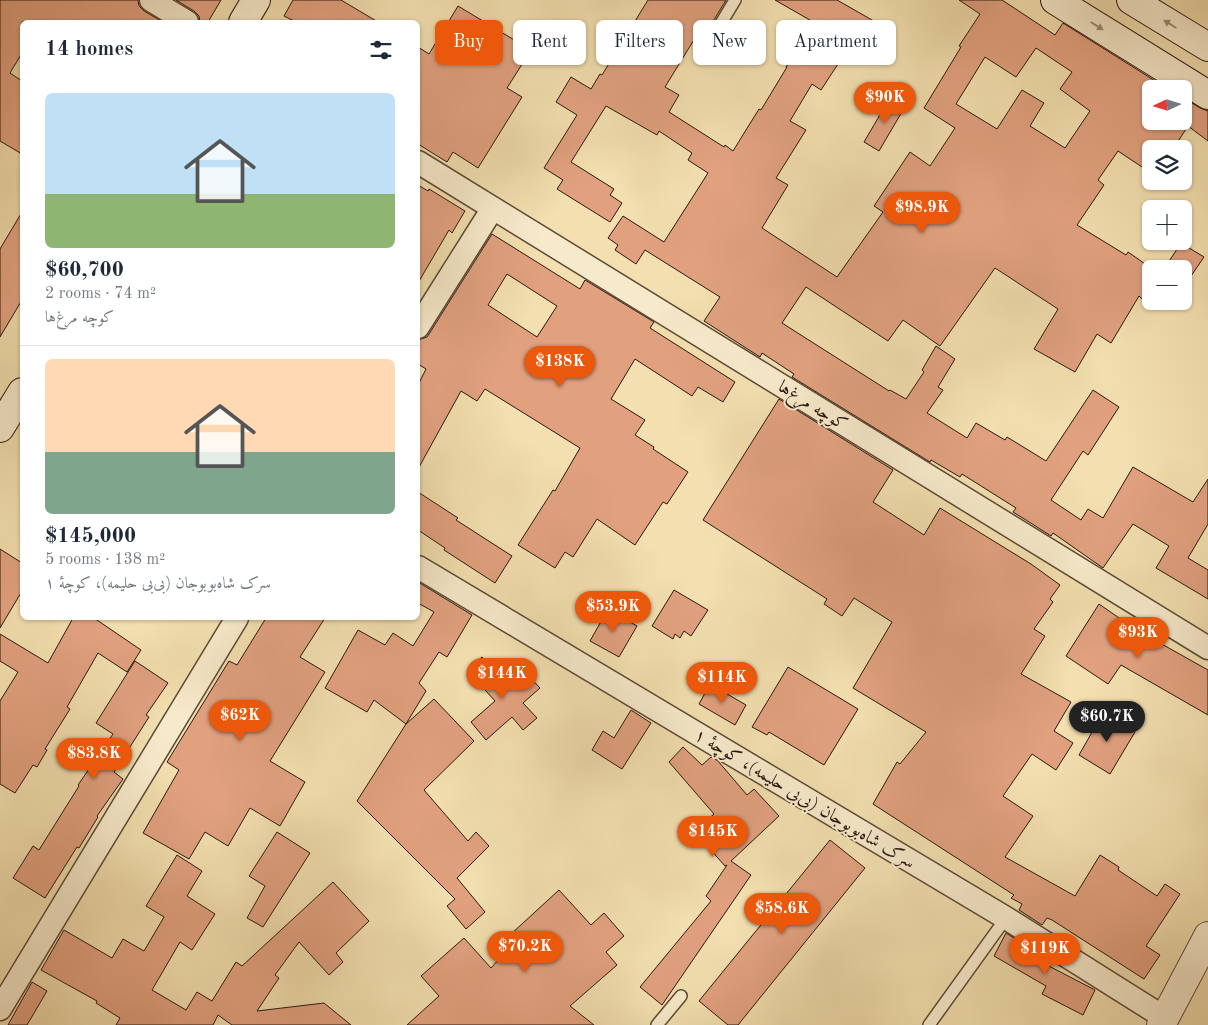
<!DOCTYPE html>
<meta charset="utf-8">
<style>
:root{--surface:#fff;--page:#f6f6f7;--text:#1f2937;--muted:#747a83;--line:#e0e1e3;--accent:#ea580c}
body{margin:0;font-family:"Old Standard TT",Amiri,serif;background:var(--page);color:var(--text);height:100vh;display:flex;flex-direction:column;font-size:19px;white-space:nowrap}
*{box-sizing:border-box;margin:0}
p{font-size:16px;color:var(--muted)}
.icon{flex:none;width:28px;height:28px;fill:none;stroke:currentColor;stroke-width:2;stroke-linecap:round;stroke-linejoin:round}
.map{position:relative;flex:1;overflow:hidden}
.panel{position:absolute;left:20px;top:20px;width:400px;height:600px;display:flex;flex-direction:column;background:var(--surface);border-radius:8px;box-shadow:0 1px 4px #0004}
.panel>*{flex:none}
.top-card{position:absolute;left:435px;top:20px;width:475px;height:45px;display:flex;gap:10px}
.needle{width:32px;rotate:266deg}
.fabs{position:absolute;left:1142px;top:80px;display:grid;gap:10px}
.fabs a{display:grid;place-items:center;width:50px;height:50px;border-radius:8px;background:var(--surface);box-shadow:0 1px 4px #0004;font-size:25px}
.price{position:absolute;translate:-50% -42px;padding:0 11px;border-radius:18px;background:var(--accent);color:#fff;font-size:16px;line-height:32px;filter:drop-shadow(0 1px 2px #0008)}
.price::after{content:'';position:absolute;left:50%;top:30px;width:15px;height:11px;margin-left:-8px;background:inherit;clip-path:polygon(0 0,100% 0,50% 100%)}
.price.on{background:#222;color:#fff}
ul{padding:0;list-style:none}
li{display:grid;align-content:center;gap:10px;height:265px;padding:0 25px}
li+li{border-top:1px solid var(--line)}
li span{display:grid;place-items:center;height:155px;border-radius:8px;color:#555}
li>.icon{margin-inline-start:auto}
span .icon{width:90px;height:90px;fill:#fffc;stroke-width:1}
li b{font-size:21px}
h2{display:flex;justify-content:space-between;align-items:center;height:60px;padding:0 25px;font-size:21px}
.chip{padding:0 18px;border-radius:8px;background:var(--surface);box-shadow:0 1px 4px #0004;font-size:18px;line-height:45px}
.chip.on{background:var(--accent);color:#fff}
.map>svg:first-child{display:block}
.building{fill:#e1a17f;stroke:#2b170f;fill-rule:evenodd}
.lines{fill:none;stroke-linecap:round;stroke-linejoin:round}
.service-casing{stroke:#5d4937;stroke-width:14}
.minor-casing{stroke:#5d4937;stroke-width:25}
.tertiary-casing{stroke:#5d4937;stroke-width:30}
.secondary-casing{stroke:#2b170f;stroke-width:30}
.service{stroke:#f7eacb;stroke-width:11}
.minor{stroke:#f7eacb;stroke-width:22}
.tertiary{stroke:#f7eacb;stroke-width:28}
.secondary{stroke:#f7eacb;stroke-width:28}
.oneway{fill:#9b8b76}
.labels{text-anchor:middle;stroke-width:4;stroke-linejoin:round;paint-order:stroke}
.street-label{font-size:18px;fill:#2b170f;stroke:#f7eacb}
</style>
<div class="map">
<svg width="1208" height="1025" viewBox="0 0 1208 1025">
<rect width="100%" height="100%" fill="#f3dfaf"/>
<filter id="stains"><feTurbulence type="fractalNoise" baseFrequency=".004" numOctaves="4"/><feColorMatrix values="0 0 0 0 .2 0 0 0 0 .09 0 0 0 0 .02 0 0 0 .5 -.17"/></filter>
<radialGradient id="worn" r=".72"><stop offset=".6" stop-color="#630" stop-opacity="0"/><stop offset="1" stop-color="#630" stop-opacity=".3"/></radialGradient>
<path class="building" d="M 0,0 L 138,0 L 139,6 L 144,11 L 163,22 L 22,22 L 22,53 L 10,73 L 22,81 L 22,154 L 0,141 Z
M 176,0 L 221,0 L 208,22 L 200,22 L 199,16 L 194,11 Z
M 293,0 L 341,0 L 378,22 L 296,22 L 284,16 Z
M 648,0 L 726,0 L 706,33 L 700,30 L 665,87 L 679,95 L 669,112 L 724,147 L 725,145 L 733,151 L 759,109 L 761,110 L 787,67 L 786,67 L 815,23 L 775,0 L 837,0 L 879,24 L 865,48 L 853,41 L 821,90 L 812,84 L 790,121 L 806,130 L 776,178 L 788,185 L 762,228 L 837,277 L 883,212 L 874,206 L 910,152 L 930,166 L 955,128 L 924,108 L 961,47 L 959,46 L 980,14 L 959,0 L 1002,0 L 1055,35 L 1063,23 L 1168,89 L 1151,89 L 1151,121 L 1184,121 L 1184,98 L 1200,108 L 1208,111 L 1208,141 L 1188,126 L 1173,149 L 1151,149 L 1151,173 L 1118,151 L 1098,180 L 1104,185 L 1077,225 L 1126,255 L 1128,252 L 1151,268 L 1151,286 L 1142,299 L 1139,296 L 1111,343 L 1097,334 L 1075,372 L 1034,349 L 1058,309 L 995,268 L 940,346 L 903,320 L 888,341 L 806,287 L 782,323 L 889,391 L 890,390 L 906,399 L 924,372 L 922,370 L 936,346 L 955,359 L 938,387 L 943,390 L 927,413 L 967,438 L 976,423 L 1005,440 L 1007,437 L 1046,461 L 1093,390 L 1119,407 L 1088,455 L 1083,451 L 1051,500 L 1081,520 L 1088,509 L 1103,518 L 1133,467 L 1193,502 L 1208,479 L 1208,524 L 1188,558 L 1208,570 L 1208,599 L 1156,568 L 1169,546 L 1133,524 L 1103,568 L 1053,533 L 1051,536 L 1026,520 L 1013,512 L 1016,508 L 962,474 L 960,477 L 931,460 L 930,462 L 792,377 L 794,374 L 762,353 L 760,357 L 704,321 L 720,297 L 645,250 L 636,264 L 615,250 L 618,245 L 608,238 L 623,216 L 664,242 L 708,173 L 688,160 L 692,153 L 659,131 L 657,135 L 606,106 L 571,162 L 614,189 L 610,195 L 622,203 L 610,222 L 557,189 L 563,180 L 544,168 L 577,115 L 556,102 L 571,77 L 591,89 L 600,74 L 602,75 ZM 1036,48 L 1072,72 L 1060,89 L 1090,111 L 1065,148 L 1030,126 L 1044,103 L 1022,90 L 997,129 L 956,104 L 985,57 L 1016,77 Z
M 458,6 L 531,50 L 507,88 L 522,97 L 478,168 L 453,152 L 447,162 L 418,144 L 418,47 L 429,54 Z
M 891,96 L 906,105 L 879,151 L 864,142 Z
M 418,185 L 428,191 L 429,189 L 465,211 L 452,233 L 449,230 L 418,283 Z
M 22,212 L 22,300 L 0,337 L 0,249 Z
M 492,234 L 580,289 L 585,280 L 654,322 L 650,328 L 735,382 L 723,402 L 698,387 L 692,396 L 635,359 L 611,399 L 645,420 L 635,435 L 654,447 L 653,449 L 688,472 L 667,504 L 663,502 L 635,545 L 597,519 L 573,557 L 565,552 L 555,568 L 518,545 L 553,490 L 555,491 L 580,448 L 485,389 L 477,401 L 461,391 L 418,469 L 418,385 L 426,369 L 418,364 L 418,340 L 427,337 L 429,334 ZM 507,274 L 557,306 L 537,337 L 488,305 Z
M 1181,243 L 1204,257 L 1191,276 L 1184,271 L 1184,269 L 1164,269 Z
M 779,399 L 893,470 L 873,502 L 924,535 L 940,508 L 1031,564 L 1060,585 L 1050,599 L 1053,602 L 1034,629 L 1045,636 L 1021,674 L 1071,702 L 1054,731 L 1073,743 L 1056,770 L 1032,754 L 1003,796 L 1033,816 L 1005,857 L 1075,896 L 1100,855 L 1119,867 L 1118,870 L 1157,896 L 1165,884 L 1180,894 L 1146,946 L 1160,955 L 1144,979 L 1052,920 L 1047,918 L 1042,925 L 1019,910 L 1022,904 L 1011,898 L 1014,895 L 873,804 L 897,762 L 900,764 L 926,732 L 853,688 L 892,622 L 854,598 L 842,616 L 824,604 L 827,599 L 703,520 Z
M 418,492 L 458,518 L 456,520 L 512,556 L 495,583 L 444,550 L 445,548 L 418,530 Z
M 0,549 L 22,563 L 22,591 L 0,628 Z
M 418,582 L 472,615 L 447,657 L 439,652 L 419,683 L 426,691 L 406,724 L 434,699 L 474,741 L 424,790 L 468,841 L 476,832 L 489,846 L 457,878 L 485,912 L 466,929 L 447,906 L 455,899 L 357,801 L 406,724 L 374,700 L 367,712 L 325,688 L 358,630 L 385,645 L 393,633 L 413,646 L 434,612 L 418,603 Z
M 674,590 L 708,610 L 691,636 L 684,631 L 680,638 L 675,634 L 673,639 L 652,626 Z
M 1099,604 L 1135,629 L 1208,670 L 1208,715 L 1121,665 L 1108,684 L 1066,656 Z
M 608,609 L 637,626 L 619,657 L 590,641 Z
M 73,618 L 94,618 L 141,650 L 127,672 L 98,653 L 67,707 L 70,709 L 45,749 L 47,750 L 37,767 L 33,765 L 15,793 L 0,784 L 0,701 L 18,672 L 0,661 L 0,634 L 48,663 Z
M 266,618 L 325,618 L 300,657 L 325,672 L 270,761 L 305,782 L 280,826 L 250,808 L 228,846 L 205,832 L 189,859 L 143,833 L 179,770 L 167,762 L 229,661 L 237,665 Z
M 482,657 L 509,688 L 526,673 L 540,688 L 523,703 L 537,718 L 523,730 L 512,717 L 486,740 L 471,722 L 495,701 L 467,670 Z
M 135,661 L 168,683 L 146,715 L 149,717 L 114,772 L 123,779 L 97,816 L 98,817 L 79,848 L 77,847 L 45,898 L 13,878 L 33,846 L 39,850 L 79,786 L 78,785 L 113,734 L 96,723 Z
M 788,667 L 858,709 L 824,765 L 769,732 L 767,735 L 752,727 Z
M 710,684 L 746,705 L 735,725 L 699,704 Z
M 631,710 L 651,723 L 622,769 L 592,750 L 603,731 L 614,738 Z
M 1103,713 L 1135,732 L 1110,774 L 1079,755 Z
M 683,747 L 702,765 L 711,757 L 718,761 L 747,795 L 754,789 L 779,816 L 731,861 L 751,875 L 662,1005 L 640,987 L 711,901 L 706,896 L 727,865 L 725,866 L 694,831 L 714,814 L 669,762 Z
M 277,832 L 310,853 L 263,927 L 247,918 L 265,886 L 249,876 Z
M 830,840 L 865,868 L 738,1025 L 728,1025 L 699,1001 Z
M 177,855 L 202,871 L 187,896 L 215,914 L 192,950 L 180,942 L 152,990 L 186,1010 L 197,992 L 212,1001 L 236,962 L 242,966 L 333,882 L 369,921 L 336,953 L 343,962 L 329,975 L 299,942 L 275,975 L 279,978 L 257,1011 L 324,1003 L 351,1025 L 232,1025 L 218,1015 L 213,1025 L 116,1025 L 120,1018 L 96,1003 L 97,1001 L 41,970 L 64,930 L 112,958 L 123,939 L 144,951 L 164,917 L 146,906 Z
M 559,890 L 591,925 L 604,913 L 624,936 L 606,952 L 617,965 L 570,1006 L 594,1025 L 407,1025 L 439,996 L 421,976 L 464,938 L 491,968 L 516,940 L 511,934 Z
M 1006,933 L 1050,961 L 1047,965 L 1095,990 L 1083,1015 L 1042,994 L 1046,986 L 994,956 Z
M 32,982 L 47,991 L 27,1025 L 8,1025 Z"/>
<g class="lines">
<defs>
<path id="service" d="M 711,40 L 735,0
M 657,1025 L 681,996
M 929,1025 L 1006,918"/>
<path id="minor" d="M 151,0 L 187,22
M 418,162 L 1208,648
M 418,327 L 493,208
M 418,567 L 1006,918 L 1165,1018
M 0,1009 L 237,618"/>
<path id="tertiary" d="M 1161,1025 L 1208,936"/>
<path id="secondary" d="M 1055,0 L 1208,95
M 1131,0 L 1208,47
M 243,22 L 256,0
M 0,428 L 22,392"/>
</defs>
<use href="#service" class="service-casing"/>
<use href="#minor" class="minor-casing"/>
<use href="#tertiary" class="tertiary-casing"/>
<use href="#secondary" class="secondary-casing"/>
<use href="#service" class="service"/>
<use href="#minor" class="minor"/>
<use href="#tertiary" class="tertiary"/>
<use href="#secondary" class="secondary"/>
</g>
<defs><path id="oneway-solid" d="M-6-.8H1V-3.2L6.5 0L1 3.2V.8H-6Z" transform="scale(1.25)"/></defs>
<g class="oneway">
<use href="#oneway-solid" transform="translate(1170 24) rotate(-148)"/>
<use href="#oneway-solid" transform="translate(1097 26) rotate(32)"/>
</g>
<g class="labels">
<g class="street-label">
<text transform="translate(813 405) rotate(32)" y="6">کوچه مرغ‌ها</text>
<text transform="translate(805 798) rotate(31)" y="6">سرک شاه‌بوبوجان (بی‌بی حلیمه)، کوچۀ ۱</text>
</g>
</g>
<rect width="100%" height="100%" filter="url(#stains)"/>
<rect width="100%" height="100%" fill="url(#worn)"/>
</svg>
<div class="fabs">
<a><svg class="needle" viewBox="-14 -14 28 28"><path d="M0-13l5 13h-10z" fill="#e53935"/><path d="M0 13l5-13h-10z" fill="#747a83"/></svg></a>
<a><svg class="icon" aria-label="layers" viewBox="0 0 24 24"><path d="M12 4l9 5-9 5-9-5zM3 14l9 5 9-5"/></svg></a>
<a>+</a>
<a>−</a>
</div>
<b class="price" style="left:885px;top:124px">$90K</b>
<b class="price" style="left:922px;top:234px">$98.9K</b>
<b class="price" style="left:560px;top:388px">$138K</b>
<b class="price" style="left:613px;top:633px">$53.9K</b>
<b class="price" style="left:1138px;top:659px">$93K</b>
<b class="price" style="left:502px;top:700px">$144K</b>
<b class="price" style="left:722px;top:704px">$114K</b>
<b class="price" style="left:240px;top:742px">$62K</b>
<b class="price on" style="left:1107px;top:743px">$60.7K</b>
<b class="price" style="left:94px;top:780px">$83.8K</b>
<b class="price" style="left:713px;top:858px">$145K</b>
<b class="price" style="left:782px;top:935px">$58.6K</b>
<b class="price" style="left:525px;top:973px">$70.2K</b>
<b class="price" style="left:1045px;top:975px">$119K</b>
<div class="top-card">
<a class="chip on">Buy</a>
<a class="chip">Rent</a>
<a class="chip">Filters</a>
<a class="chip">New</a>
<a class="chip">Apartment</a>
</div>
<section class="panel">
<h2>14 homes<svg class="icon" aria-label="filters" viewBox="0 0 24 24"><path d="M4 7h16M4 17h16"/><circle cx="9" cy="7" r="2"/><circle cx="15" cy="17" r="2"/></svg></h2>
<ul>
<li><span style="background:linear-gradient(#bfe0f5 65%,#8fb573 0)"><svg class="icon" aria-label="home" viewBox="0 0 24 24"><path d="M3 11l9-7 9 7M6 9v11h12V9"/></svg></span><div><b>$60,700</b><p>2 rooms · 74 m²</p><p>کوچه مرغ‌ها</p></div></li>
<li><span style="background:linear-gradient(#ffd9b3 60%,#7fa58c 0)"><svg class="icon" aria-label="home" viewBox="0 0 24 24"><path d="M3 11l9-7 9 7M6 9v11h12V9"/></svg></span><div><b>$145,000</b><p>5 rooms · 138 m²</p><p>سرک شاه‌بوبوجان (بی‌بی حلیمه)، کوچۀ ۱</p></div></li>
</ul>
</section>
</div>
